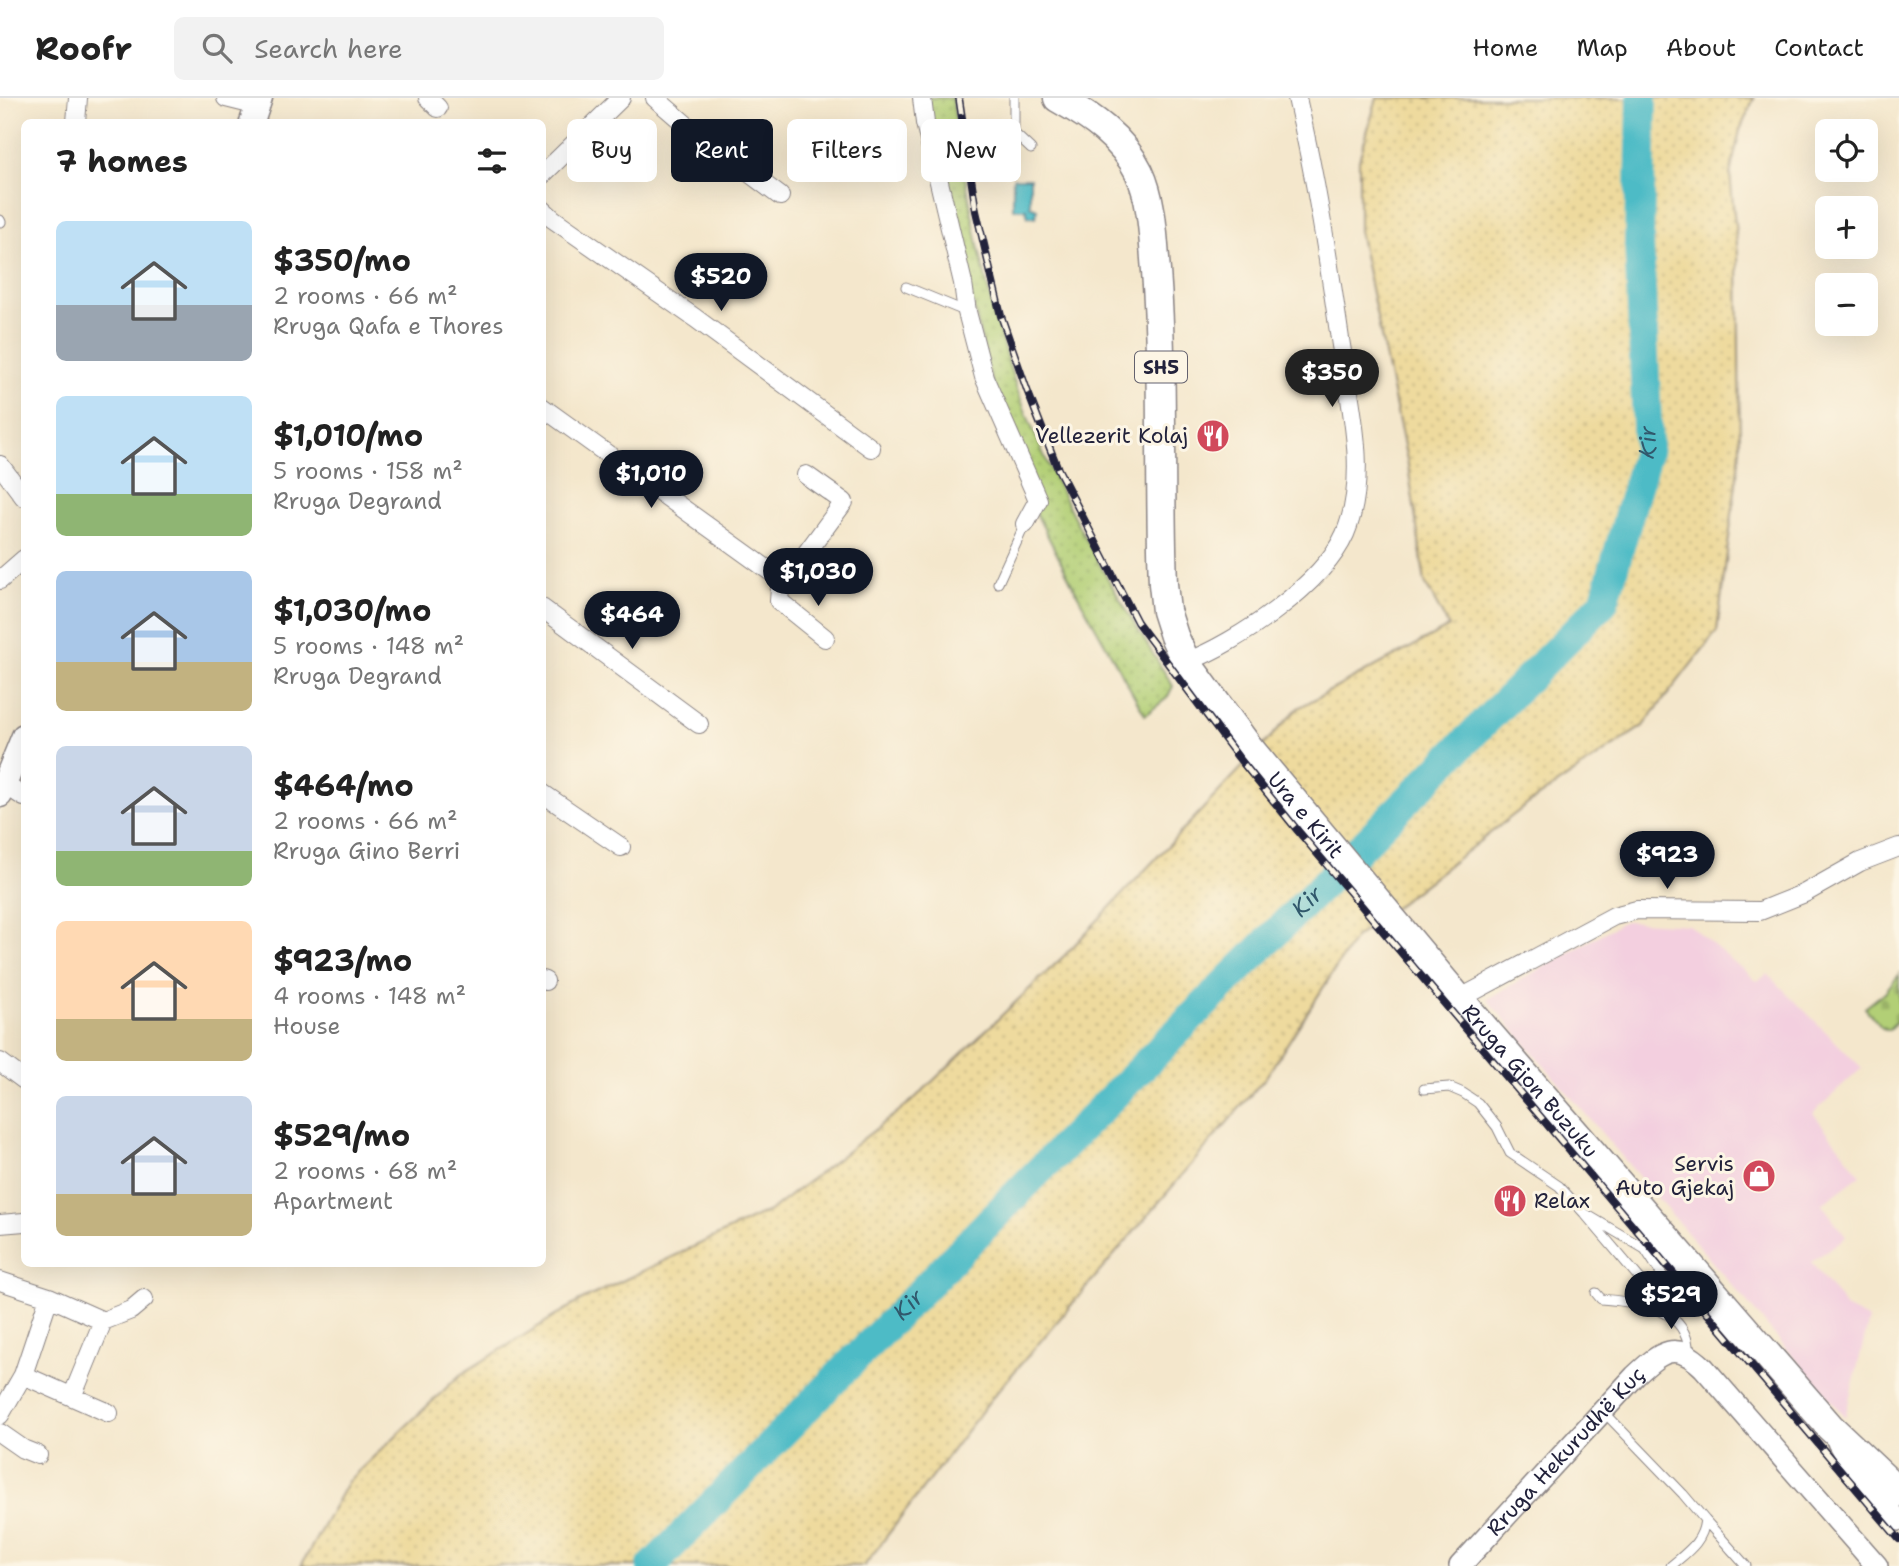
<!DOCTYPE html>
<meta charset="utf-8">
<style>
:root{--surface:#fff;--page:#f2f2f2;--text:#222;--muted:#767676;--line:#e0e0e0;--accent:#111827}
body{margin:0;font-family:"Shantell Sans",sans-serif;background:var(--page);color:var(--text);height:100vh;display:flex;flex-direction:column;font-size:26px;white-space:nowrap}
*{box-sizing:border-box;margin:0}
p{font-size:23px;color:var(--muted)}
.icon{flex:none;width:38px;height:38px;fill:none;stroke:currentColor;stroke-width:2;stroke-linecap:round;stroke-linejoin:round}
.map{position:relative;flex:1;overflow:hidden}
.side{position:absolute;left:21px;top:21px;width:525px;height:1148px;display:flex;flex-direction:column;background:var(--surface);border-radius:10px;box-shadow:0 7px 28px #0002}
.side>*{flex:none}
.guide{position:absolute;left:567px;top:21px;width:665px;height:63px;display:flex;gap:14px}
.fabs{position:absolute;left:1815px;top:21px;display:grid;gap:14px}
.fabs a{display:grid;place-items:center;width:63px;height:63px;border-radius:10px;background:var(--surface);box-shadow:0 7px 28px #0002;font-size:35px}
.price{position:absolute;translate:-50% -60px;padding:0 16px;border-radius:24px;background:var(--accent);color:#fff;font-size:23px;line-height:46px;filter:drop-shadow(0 2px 4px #0008)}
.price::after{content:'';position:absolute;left:50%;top:42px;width:21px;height:16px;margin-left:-10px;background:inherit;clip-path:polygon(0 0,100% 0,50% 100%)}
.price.selected{background:#222;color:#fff}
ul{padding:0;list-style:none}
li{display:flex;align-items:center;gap:21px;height:175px;padding:0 35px}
li span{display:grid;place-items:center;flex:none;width:196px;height:140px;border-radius:10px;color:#555}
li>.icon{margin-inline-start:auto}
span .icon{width:84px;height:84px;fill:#fffc;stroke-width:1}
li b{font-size:30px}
h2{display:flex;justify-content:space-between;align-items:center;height:84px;padding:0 35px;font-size:30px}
.chip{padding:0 24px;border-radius:10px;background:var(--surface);box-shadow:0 7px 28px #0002;font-size:24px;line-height:63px}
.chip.selected{background:var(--accent);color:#fff}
header{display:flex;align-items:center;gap:42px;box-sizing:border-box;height:98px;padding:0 35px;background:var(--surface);border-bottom:2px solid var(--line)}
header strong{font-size:33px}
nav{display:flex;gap:38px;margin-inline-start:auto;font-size:24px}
.search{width:490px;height:63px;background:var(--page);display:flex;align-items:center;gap:18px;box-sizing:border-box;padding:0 24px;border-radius:10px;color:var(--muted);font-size:26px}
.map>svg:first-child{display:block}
.built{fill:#f3cfdf}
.grass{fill:url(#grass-dots);stroke:#6a7858;stroke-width:2}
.sand{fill:url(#sand-dots);stroke:#887e6c;stroke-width:2}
.cemetery{fill:url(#cemetery-stones);stroke:#6a7858;stroke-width:2}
.water{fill:#4dbbc6;stroke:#386e80;stroke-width:2}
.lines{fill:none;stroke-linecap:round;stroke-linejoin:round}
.river{stroke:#4dbbc6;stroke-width:30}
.service-casing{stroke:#8b8484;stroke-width:11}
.minor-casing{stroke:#8b8484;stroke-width:20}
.tertiary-casing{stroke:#8b8484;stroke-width:24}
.secondary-casing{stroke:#8b8484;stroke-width:27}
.primary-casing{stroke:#8b8484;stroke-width:31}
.service{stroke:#fff;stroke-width:9}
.minor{stroke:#fff;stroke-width:18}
.tertiary{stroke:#fff;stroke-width:21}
.secondary{stroke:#fff;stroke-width:24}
.primary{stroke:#fff;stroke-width:28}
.rail-casing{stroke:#22223b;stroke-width:8}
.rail{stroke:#fcf5e5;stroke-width:5;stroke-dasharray:16;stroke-linecap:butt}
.labels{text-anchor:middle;stroke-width:6;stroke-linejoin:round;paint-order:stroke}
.shield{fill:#fcf5e5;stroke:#63616e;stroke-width:2}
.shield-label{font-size:19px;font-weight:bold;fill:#22223b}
.poi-label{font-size:21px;fill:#22223b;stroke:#fcf5e5;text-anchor:end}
.street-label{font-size:21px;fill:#22223b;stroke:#fcf5e5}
.water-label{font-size:23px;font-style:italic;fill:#31586c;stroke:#fcf5e5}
</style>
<header>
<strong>Roofr</strong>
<div class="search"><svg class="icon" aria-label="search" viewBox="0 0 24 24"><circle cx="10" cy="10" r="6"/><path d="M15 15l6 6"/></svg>Search here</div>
<nav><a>Home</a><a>Map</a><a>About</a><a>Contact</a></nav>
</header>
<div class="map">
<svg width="1899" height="1468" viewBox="0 0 1899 1468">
<defs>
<pattern id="grass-dots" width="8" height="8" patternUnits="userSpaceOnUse" patternTransform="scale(1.75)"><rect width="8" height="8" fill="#b2cf76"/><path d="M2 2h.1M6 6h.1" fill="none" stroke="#99b167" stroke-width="1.8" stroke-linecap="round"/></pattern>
<pattern id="sand-dots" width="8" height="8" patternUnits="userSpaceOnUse" patternTransform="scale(1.75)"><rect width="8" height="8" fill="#eeda9e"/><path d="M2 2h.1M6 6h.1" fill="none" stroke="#ccbb89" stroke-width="1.8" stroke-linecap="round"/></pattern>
<pattern id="cemetery-stones" width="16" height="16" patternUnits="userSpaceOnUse" patternTransform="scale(1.75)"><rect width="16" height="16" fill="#b2cf76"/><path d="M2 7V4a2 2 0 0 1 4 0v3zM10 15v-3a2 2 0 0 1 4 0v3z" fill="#99b167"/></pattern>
</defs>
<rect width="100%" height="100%" fill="#fcf5e5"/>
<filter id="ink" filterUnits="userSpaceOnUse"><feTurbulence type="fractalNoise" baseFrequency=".0143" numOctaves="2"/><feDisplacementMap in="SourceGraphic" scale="14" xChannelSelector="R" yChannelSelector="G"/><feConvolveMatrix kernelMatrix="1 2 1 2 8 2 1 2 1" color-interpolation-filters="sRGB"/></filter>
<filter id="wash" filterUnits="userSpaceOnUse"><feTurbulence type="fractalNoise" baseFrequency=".00686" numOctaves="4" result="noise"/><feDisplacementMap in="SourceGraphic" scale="28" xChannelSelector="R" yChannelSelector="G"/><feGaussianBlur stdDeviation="1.57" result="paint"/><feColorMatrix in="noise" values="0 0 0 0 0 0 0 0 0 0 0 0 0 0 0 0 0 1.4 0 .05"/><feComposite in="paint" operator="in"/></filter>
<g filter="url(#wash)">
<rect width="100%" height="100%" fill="#f4e7cc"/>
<path class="built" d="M 1625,823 L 1689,827 L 1757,883 L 1768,876 L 1862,970 L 1813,1015 L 1861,1077 L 1822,1106 L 1846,1139 L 1811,1164 L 1847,1211 L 1869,1222 L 1845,1319 L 1487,901 Z"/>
<path class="grass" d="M 927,0 L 952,0 C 968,99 984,196 1017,291 C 1055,396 1114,494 1173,588 L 1167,600 L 1145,617 L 1081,503 L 1036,415 L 987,267 Z"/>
<path class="sand" d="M 1377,0 L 1754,0 L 1740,32 L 1730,76 L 1738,157 L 1740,354 L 1717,533 L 1643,628 L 1525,708 L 1355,840 L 1266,979 L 991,1301 L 864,1468 L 301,1468 L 348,1383 L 460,1277 L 578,1204 L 773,1111 L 913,1002 L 1065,857 L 1298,610 L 1449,529 L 1425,485 L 1408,367 L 1359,133 L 1359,62 Z"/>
<path class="cemetery" d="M 1899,876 L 1899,921 L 1888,932 L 1882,930 L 1865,910 L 1885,894 Z"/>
<path class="water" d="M 1013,80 L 1030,80 L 1030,108 L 1037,111 L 1036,119 L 1028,119 L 1026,111 L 1013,111 Z"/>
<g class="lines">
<path class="river" id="s1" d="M 652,1468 L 1028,1084 L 1604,504 L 1648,350 L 1639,144 L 1642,0"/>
</g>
</g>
<g filter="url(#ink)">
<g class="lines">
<defs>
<path id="service" d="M 1014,0 L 1014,35 L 1031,51
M 0,122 L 1,124
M 906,189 L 967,214
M 998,485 L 1025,426
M 1424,991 L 1449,989 L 1463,995 L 1478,1005 L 1497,1029 L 1510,1055 L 1559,1088 L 1584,1115 L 1645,1151 L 1664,1180 L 1674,1221 L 1584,1115
M 1596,1195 L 1601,1201 C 1630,1204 1674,1206 1686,1239 C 1688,1243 1688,1250 1689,1256
M 1603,1313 L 1683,1396 L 1705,1422 C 1703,1444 1687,1454 1671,1468
M 1705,1422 L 1746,1468"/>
<path id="minor" d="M 226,0 L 258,8
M 428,0 L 438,10
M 655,0 L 692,32 L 780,98
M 922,0 L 925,25 L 963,185 L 967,214 L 984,279 L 1038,402 L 1025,426
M 76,24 L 78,0
M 542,77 L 621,0
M 542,111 L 553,121 L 695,220 L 871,350
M 542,309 L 785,484
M 0,367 L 24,399
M 806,377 L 844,404 L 780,491 L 779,503 L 825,540
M 0,482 L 24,461
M 542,510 L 699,626
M 1186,564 C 1237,545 1323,486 1345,436 C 1370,377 1349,301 1340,241 C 1328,159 1316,81 1297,0
M 4,686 L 24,699
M 542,695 L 621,749
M 542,882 L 545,883
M 1459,901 L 1614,818 L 1637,812 L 1760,813 L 1805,795 L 1860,764 L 1899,749
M 0,964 L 24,982
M 0,1126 L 24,1124
M 0,1183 L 49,1199 L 23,1277 L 0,1317
M 49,1199 L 103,1223 L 72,1299
M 103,1223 L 131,1212 L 144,1201
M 23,1277 L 109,1315
M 0,1335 L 23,1351 L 38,1357"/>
<g id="tertiary">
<path d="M 1838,1344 C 1854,1374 1873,1400 1899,1422"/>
<path id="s2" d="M 1460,1468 L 1635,1278 C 1662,1253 1675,1242 1704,1270 L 1877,1468"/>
</g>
<path id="secondary" d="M 252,24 L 260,0
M 0,697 L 24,638"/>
<g id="primary">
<path id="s3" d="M 1058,0 C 1090,18 1122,39 1139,74 C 1153,104 1153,140 1156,173 C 1164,277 1159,382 1163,486 L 1166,513 L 1174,538 L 1186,564 L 1250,651 L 1459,901 L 1830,1329 L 1899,1394"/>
</g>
</defs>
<use href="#service" class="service-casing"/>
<use href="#minor" class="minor-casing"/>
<use href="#tertiary" class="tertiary-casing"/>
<use href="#secondary" class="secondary-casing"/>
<use href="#primary" class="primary-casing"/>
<use href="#service" class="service"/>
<use href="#minor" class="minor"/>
<use href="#tertiary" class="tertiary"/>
<use href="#secondary" class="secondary"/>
<use href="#primary" class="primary"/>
<defs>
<path id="rail" d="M 959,0 L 976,113 L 1001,218 L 1027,292 L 1058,371 L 1137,524 L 1238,659 L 1298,733 L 1899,1441"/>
</defs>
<use href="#rail" class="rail-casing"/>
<use href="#rail" class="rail"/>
</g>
</g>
<defs>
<symbol id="restaurant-disc" viewBox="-11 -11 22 22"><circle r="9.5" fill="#d1495b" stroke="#fcf5e5"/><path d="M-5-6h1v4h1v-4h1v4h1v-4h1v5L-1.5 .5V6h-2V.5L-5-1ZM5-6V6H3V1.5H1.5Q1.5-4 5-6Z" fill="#fff"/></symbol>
<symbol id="shop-disc" viewBox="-11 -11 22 22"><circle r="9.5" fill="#d1495b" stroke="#fcf5e5"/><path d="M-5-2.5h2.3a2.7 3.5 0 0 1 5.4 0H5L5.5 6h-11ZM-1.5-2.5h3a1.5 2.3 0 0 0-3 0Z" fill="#fff"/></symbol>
</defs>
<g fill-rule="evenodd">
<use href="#restaurant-disc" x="1194" y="319" width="38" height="38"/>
<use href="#shop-disc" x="1740" y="1059" width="38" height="38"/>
<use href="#restaurant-disc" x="1491" y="1084" width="38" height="38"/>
</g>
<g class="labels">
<rect class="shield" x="1135" y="253.5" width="52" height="31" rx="5"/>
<g class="shield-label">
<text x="1161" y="276">SH5</text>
</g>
<g class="poi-label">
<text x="1188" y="345">Vellezerit Kolaj</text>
<text x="1734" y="1073">Servis<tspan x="1734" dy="24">Auto Gjekaj</tspan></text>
<text x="1534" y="1110" text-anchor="start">Relax</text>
</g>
<g class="street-label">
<text dy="7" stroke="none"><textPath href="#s3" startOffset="802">Ura e Kirit</textPath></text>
<text dy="7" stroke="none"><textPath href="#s3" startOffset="1150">Rruga Gjon Buzuku</textPath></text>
<text dy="7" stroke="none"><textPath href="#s2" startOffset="156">Rruga Hekurudhë Kuç</textPath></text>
</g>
<g class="water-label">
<text dy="8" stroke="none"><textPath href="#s1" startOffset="1521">Kir</textPath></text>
<text dy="8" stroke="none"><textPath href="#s1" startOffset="933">Kir</textPath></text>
<text dy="8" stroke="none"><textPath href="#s1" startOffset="366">Kir</textPath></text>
</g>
</g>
</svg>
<div class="fabs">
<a><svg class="icon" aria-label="locate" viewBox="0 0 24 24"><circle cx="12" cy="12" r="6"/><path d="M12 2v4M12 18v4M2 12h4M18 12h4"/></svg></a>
<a>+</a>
<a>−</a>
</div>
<b class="price" style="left:721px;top:215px">$520</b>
<b class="price selected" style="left:1332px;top:311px">$350</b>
<b class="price" style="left:651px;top:412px">$1,010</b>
<b class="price" style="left:818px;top:510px">$1,030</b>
<b class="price" style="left:632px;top:553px">$464</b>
<b class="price" style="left:1667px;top:793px">$923</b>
<b class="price" style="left:1671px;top:1233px">$529</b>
<div class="guide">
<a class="chip">Buy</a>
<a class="chip selected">Rent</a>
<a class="chip">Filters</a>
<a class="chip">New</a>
</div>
<section class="side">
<h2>7 homes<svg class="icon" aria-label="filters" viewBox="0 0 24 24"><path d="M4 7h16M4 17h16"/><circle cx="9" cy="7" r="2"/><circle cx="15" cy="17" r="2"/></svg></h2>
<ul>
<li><span style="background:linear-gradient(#bfe0f5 60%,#9aa5b1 0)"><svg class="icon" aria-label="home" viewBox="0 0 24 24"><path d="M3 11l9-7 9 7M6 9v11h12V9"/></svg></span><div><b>$350/mo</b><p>2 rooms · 66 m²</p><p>Rruga Qafa e Thores</p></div></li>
<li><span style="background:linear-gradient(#bfe0f5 70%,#8fb573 0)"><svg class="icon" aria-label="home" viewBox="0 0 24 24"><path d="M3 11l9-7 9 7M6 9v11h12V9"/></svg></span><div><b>$1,010/mo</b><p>5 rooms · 158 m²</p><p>Rruga Degrand</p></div></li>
<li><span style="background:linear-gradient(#a9c7e8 65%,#c2b280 0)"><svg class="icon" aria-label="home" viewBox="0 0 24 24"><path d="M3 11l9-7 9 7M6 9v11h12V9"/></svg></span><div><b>$1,030/mo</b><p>5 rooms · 148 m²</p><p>Rruga Degrand</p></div></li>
<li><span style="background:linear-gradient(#c9d6e8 75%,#8fb573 0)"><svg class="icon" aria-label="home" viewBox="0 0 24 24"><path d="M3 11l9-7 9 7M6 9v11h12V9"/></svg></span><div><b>$464/mo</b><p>2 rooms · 66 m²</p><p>Rruga Gino Berri</p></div></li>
<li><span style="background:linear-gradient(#ffd9b3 70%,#c2b280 0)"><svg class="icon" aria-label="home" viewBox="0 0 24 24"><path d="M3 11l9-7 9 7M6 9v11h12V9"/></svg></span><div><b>$923/mo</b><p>4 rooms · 148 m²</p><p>House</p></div></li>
<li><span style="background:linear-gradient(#c9d6e8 70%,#c2b280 0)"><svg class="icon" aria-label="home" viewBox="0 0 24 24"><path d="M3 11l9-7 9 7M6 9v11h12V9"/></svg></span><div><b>$529/mo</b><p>2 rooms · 68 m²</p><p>Apartment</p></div></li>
</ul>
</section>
</div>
